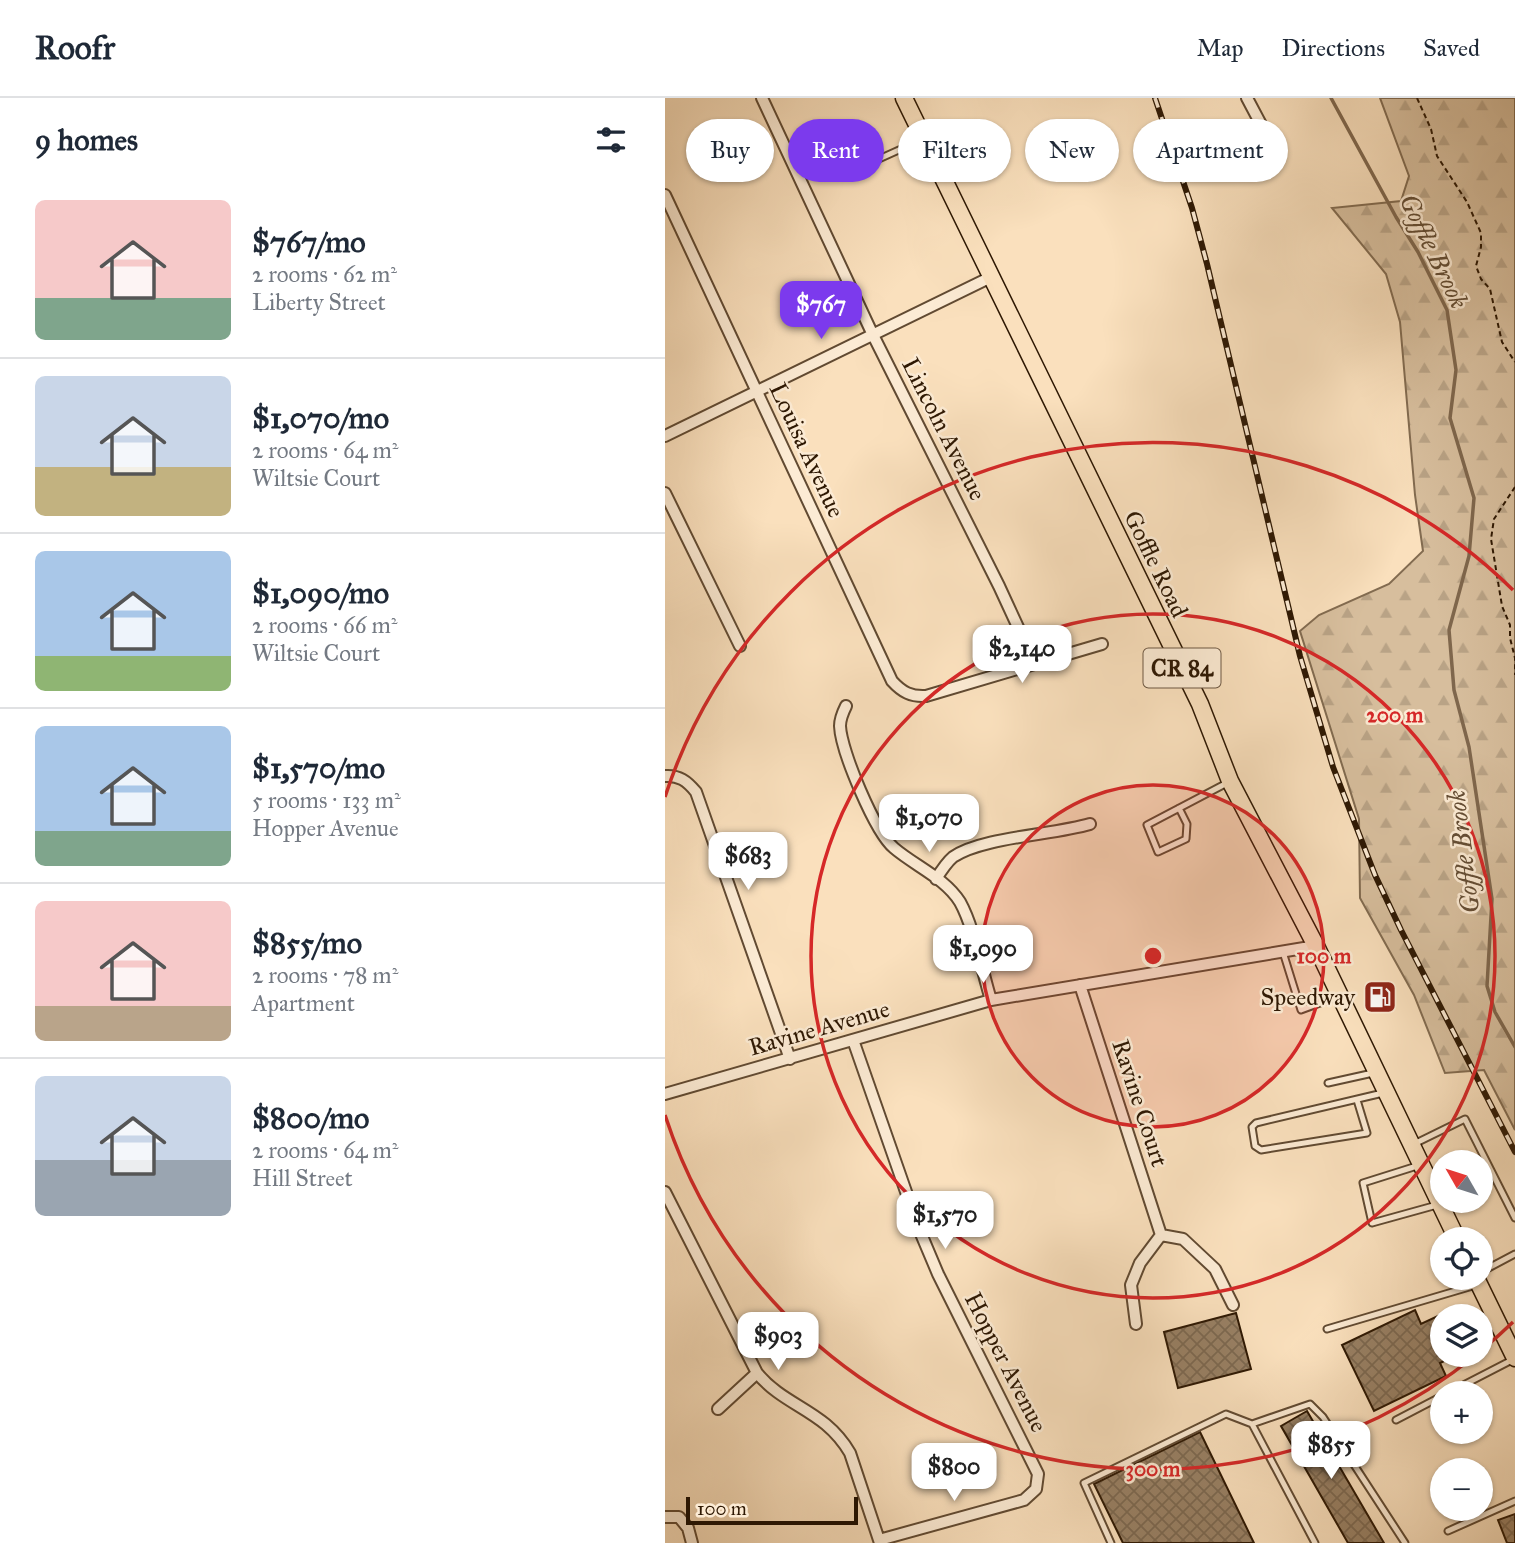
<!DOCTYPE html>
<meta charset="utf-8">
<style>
:root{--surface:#fff;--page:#f6f6f7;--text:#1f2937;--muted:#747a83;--line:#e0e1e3;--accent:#7c3aed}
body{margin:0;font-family:"IM FELL Great Primer",serif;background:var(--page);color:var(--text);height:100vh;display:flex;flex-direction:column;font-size:26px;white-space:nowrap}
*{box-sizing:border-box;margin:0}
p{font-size:23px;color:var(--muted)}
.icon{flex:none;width:38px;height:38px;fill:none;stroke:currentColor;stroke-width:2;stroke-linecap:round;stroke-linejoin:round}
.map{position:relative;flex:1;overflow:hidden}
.sheet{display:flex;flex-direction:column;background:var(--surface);width:665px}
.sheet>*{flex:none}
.guide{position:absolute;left:21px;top:21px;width:665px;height:63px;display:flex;gap:14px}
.needle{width:46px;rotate:309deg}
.fabs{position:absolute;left:765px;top:1052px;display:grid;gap:14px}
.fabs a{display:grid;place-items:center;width:63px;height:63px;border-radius:50%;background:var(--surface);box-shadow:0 2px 5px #0004;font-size:35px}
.scale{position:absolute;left:21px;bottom:18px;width:172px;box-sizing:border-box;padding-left:7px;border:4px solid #2e1803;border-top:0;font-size:19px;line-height:24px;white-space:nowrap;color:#2e1803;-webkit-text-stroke:5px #fcebd4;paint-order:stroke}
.price{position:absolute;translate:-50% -60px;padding:0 16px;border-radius:14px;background:#fff;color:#222;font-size:23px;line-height:46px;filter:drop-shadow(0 2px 4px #0008)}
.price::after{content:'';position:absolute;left:50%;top:42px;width:21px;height:16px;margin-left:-10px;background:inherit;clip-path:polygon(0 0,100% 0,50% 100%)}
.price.current{background:var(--accent);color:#fff}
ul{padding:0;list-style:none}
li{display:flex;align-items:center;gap:21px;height:175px;padding:0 35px}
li+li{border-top:2px solid var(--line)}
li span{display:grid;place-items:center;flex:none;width:196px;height:140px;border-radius:10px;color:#555}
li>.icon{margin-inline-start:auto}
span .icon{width:84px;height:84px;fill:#fffc;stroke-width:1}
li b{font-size:30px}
h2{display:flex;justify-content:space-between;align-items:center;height:84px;padding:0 35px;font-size:30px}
.chip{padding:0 24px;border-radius:32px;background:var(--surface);box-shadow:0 2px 5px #0004;font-size:24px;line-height:63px}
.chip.current{background:var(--accent);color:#fff}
header{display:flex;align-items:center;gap:42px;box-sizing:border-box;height:98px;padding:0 35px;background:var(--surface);border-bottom:2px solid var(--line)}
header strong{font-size:33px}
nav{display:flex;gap:38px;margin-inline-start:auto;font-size:24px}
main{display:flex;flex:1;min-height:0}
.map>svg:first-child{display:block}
.forest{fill:url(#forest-firs);stroke:#826b50;stroke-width:2}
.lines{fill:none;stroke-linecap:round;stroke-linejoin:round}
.stream{stroke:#7f674d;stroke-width:3.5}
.building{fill:url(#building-cross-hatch);stroke:#2e1803;stroke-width:2}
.service-casing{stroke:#614a32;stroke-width:9}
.minor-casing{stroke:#614a32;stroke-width:14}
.primary-casing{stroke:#2e1803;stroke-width:19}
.path{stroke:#2e1803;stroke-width:2;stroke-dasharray:5 3.5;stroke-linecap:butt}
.service{stroke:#fcebd4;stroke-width:5}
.minor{stroke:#fcebd4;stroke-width:10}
.primary{stroke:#fae0bd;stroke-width:16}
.rail-casing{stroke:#2e1803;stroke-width:6}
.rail{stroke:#fcebd4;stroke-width:3.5;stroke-dasharray:10;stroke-linecap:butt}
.ring{fill:none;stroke:#d62828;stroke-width:3.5}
.labels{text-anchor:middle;stroke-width:5;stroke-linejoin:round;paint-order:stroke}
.shield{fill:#fcebd4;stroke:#6c5742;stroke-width:2}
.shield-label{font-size:23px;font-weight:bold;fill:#2e1803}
.street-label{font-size:24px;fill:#2e1803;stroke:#fcebd4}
.poi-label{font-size:24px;fill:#2e1803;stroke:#fcebd4;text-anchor:end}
.water-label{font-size:26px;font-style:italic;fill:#644d34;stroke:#fcebd4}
.centre{fill:#d62828;stroke:#fcebd4;stroke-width:3.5}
.ring-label{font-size:21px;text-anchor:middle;font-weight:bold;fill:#d62828;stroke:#fcebd4;stroke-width:5;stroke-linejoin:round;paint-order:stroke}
</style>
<header>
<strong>Roofr</strong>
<nav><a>Map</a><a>Directions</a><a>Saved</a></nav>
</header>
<main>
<section class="sheet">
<h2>9 homes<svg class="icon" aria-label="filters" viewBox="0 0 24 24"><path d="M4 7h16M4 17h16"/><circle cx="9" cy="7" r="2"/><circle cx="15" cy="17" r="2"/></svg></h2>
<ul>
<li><span style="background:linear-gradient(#f6c9c9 70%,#7fa58c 0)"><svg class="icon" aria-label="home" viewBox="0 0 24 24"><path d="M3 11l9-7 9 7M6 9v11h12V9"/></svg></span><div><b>$767/mo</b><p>2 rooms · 62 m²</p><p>Liberty Street</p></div></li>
<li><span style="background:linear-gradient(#c9d6e8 65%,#c2b280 0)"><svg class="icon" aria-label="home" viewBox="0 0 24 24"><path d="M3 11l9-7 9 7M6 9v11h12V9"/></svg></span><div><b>$1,070/mo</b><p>2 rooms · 64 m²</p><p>Wiltsie Court</p></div></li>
<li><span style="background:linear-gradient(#a9c7e8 75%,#8fb573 0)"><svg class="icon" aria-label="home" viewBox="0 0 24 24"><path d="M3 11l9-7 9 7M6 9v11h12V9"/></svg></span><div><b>$1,090/mo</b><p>2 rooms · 66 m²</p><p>Wiltsie Court</p></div></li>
<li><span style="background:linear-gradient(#a9c7e8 75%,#7fa58c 0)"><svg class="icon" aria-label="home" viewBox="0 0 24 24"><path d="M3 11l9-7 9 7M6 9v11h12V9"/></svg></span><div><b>$1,570/mo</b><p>5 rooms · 133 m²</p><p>Hopper Avenue</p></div></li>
<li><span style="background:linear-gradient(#f6c9c9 75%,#b9a48a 0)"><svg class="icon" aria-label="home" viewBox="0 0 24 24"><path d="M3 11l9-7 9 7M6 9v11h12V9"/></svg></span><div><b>$855/mo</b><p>2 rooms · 78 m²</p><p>Apartment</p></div></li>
<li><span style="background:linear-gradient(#c9d6e8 60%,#9aa5b1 0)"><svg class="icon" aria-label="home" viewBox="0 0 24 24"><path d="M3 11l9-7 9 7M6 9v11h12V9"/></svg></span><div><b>$800/mo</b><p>2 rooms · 64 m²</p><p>Hill Street</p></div></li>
</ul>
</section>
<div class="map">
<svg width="850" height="1445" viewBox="0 0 850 1445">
<defs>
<pattern id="forest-firs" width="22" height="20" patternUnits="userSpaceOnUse" patternTransform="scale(1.75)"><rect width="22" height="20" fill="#d7be9d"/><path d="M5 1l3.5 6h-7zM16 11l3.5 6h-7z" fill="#b9a386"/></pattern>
<pattern id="building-cross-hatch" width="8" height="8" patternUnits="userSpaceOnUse" patternTransform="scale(1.75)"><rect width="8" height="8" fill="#988064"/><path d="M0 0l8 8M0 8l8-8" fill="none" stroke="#7c6850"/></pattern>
</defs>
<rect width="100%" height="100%" fill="#fae0bd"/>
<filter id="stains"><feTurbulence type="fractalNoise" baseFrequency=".00286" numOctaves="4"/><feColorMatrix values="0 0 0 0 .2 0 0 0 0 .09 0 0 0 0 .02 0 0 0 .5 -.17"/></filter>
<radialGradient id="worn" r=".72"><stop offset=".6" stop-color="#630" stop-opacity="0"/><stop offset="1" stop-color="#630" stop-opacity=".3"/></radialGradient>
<path class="forest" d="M 715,0 L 850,0 L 850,1032 L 819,972 L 780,975 L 749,897 L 695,800 L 694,721 L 635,533 L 654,517 L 724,486 L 758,453 L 750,397 L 735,224 L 721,176 L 667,110 L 736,103 L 744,78 Z"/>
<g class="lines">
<path class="stream" d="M 666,0 L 731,119 L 753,154 L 782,212 L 791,272 L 785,320 L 809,400 L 804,458 L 784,532 L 789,592 L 804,649 L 827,801 L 822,888 L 830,914 L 850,949"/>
</g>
<path class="building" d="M 750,1212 L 756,1226 L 777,1216 L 777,1256 L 794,1256 L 775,1265 L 781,1278 L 709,1313 L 677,1247 Z
M 571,1215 L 586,1271 L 513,1290 L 499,1234 Z
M 642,1313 L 719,1445 L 683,1445 L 616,1328 Z
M 535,1334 L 589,1445 L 458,1445 L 429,1386 Z
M 850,1416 L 850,1445 L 842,1445 L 833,1422 Z"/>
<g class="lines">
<defs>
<path id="service" d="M 199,59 L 205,65 L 256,42
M 514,710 L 522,726 L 521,741 L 493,754 L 482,727 L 562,685
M 618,854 L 636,912 L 674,898
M 663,985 L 708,975
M 692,1002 L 702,1035 L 596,1052 L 590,1048 L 587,1029 L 591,1025 L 718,995
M 749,1046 L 800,1021 L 850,1120
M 755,1067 L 698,1085 L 707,1125 L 772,1107
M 816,1174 L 850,1156
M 662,1231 L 811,1187
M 783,1295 L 849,1261
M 731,1322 L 777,1298
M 783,1433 L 850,1403
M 446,1445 L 419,1385 L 561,1316 L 587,1326
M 650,1445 L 587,1326 L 645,1306 L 658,1319 L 740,1445"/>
<path id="minor" d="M 97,0 L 207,235 L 334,488 L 370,566
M 582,0 L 609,51
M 0,97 L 227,583 C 237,594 246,599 261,598 L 437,546
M 0,338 L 326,179
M 0,395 L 75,548
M 181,608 C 178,614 175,621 175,628 C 176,653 210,734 229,750 C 250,768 280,780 295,804 C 309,829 317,873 326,902
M 0,678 C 14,677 22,683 31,694 L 125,961
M 271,781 C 276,773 281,765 288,759 C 317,739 388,737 425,726
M 415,887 L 496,1137
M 188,942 L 254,1131 L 273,1176 L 373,1376 L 371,1391 L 359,1402 L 214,1442
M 0,996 L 326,902 L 651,848
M 0,1094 L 92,1275 C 121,1310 159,1311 185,1355 L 215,1445
M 496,1137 L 518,1141 L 550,1171 L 568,1207
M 471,1226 L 466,1187 L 475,1165 L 496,1137
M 53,1311 L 92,1275
M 0,1419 L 14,1419 L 23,1430 L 27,1445"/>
<path id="primary" d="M 239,0 L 535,606 L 565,683 L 651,848 L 792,1141
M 811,1180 L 850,1260"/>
</defs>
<use href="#service" class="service-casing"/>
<use href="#minor" class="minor-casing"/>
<use href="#primary" class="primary-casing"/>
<path class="path" d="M 752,0 L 766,31 L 772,58 L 802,104 L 816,135 L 816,149 L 811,168 L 816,181 L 825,191 L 837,244 L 850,264
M 850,389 L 829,421 L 826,441 L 837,508 L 845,527 L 845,540 L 850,560 L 850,577"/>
<use href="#service" class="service"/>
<use href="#minor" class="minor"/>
<use href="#primary" class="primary"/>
<defs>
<path id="rail" d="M 490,0 L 527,110 L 542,166 L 635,558 L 668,669 L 710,777 L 736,832 L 850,1054"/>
</defs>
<use href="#rail" class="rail-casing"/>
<use href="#rail" class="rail"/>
</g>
<circle cx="488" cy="858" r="171" fill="#d62828" fill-opacity=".12"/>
<g class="ring">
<circle cx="488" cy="858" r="171"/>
<circle cx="488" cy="858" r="342"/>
<path d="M848 1224A513 513 0 0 1 818 1251M811 1257A513 513 0 0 1 0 1017M0 699A513 513 0 0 1 848 492"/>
</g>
<defs>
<symbol id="fuel-square" viewBox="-11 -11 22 22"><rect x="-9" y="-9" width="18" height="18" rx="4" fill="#8f2418" stroke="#fcebd4"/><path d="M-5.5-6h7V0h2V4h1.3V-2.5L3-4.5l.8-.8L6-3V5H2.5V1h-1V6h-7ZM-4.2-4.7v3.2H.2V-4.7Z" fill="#fff"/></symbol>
</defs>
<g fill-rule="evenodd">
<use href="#fuel-square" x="696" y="880" width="38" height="38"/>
</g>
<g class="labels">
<rect class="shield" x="478.5" y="550.5" width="77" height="39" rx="5"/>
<g class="shield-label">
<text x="517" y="578">CR 84</text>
</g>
<g class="street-label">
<text transform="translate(279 331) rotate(63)" y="8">Lincoln Avenue</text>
<text transform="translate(142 352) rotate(65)" y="8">Louisa Avenue</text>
<text transform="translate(491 466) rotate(64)" y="8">Goffle Road</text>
<text transform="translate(154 930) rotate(-16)" y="8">Ravine Avenue</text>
<text transform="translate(475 1005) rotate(72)" y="8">Ravine Court</text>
<text transform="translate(341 1264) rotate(63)" y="8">Hopper Avenue</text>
</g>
<g class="poi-label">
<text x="690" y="907">Speedway</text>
</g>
<g class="water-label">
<text transform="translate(769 153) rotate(64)" y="9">Goffle Brook</text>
<text transform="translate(798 754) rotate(-97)" y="9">Goffle Brook</text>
</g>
</g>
<circle cx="488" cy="858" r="10" class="centre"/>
<g class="ring-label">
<text x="730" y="624">200 m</text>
<text x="659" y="865">100 m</text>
<text x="488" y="1378">300 m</text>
</g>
<rect width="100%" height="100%" filter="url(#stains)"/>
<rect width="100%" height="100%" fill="url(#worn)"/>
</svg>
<div class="fabs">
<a><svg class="needle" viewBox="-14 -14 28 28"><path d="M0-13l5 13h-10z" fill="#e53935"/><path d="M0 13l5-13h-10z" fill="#747a83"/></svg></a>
<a><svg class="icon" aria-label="locate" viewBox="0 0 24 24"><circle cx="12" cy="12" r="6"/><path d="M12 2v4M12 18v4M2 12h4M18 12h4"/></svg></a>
<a><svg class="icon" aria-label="layers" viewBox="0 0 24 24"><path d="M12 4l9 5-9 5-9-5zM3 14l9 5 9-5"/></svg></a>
<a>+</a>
<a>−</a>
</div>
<div class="scale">100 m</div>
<b class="price current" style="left:156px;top:243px">$767</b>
<b class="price" style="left:357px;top:587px">$2,140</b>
<b class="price" style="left:264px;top:756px">$1,070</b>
<b class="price" style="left:83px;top:794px">$683</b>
<b class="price" style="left:318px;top:887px">$1,090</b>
<b class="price" style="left:280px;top:1153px">$1,570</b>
<b class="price" style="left:113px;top:1274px">$903</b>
<b class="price" style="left:666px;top:1383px">$855</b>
<b class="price" style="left:289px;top:1405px">$800</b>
<div class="guide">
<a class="chip">Buy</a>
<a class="chip current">Rent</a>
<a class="chip">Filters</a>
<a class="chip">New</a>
<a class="chip">Apartment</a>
</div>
</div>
</main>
